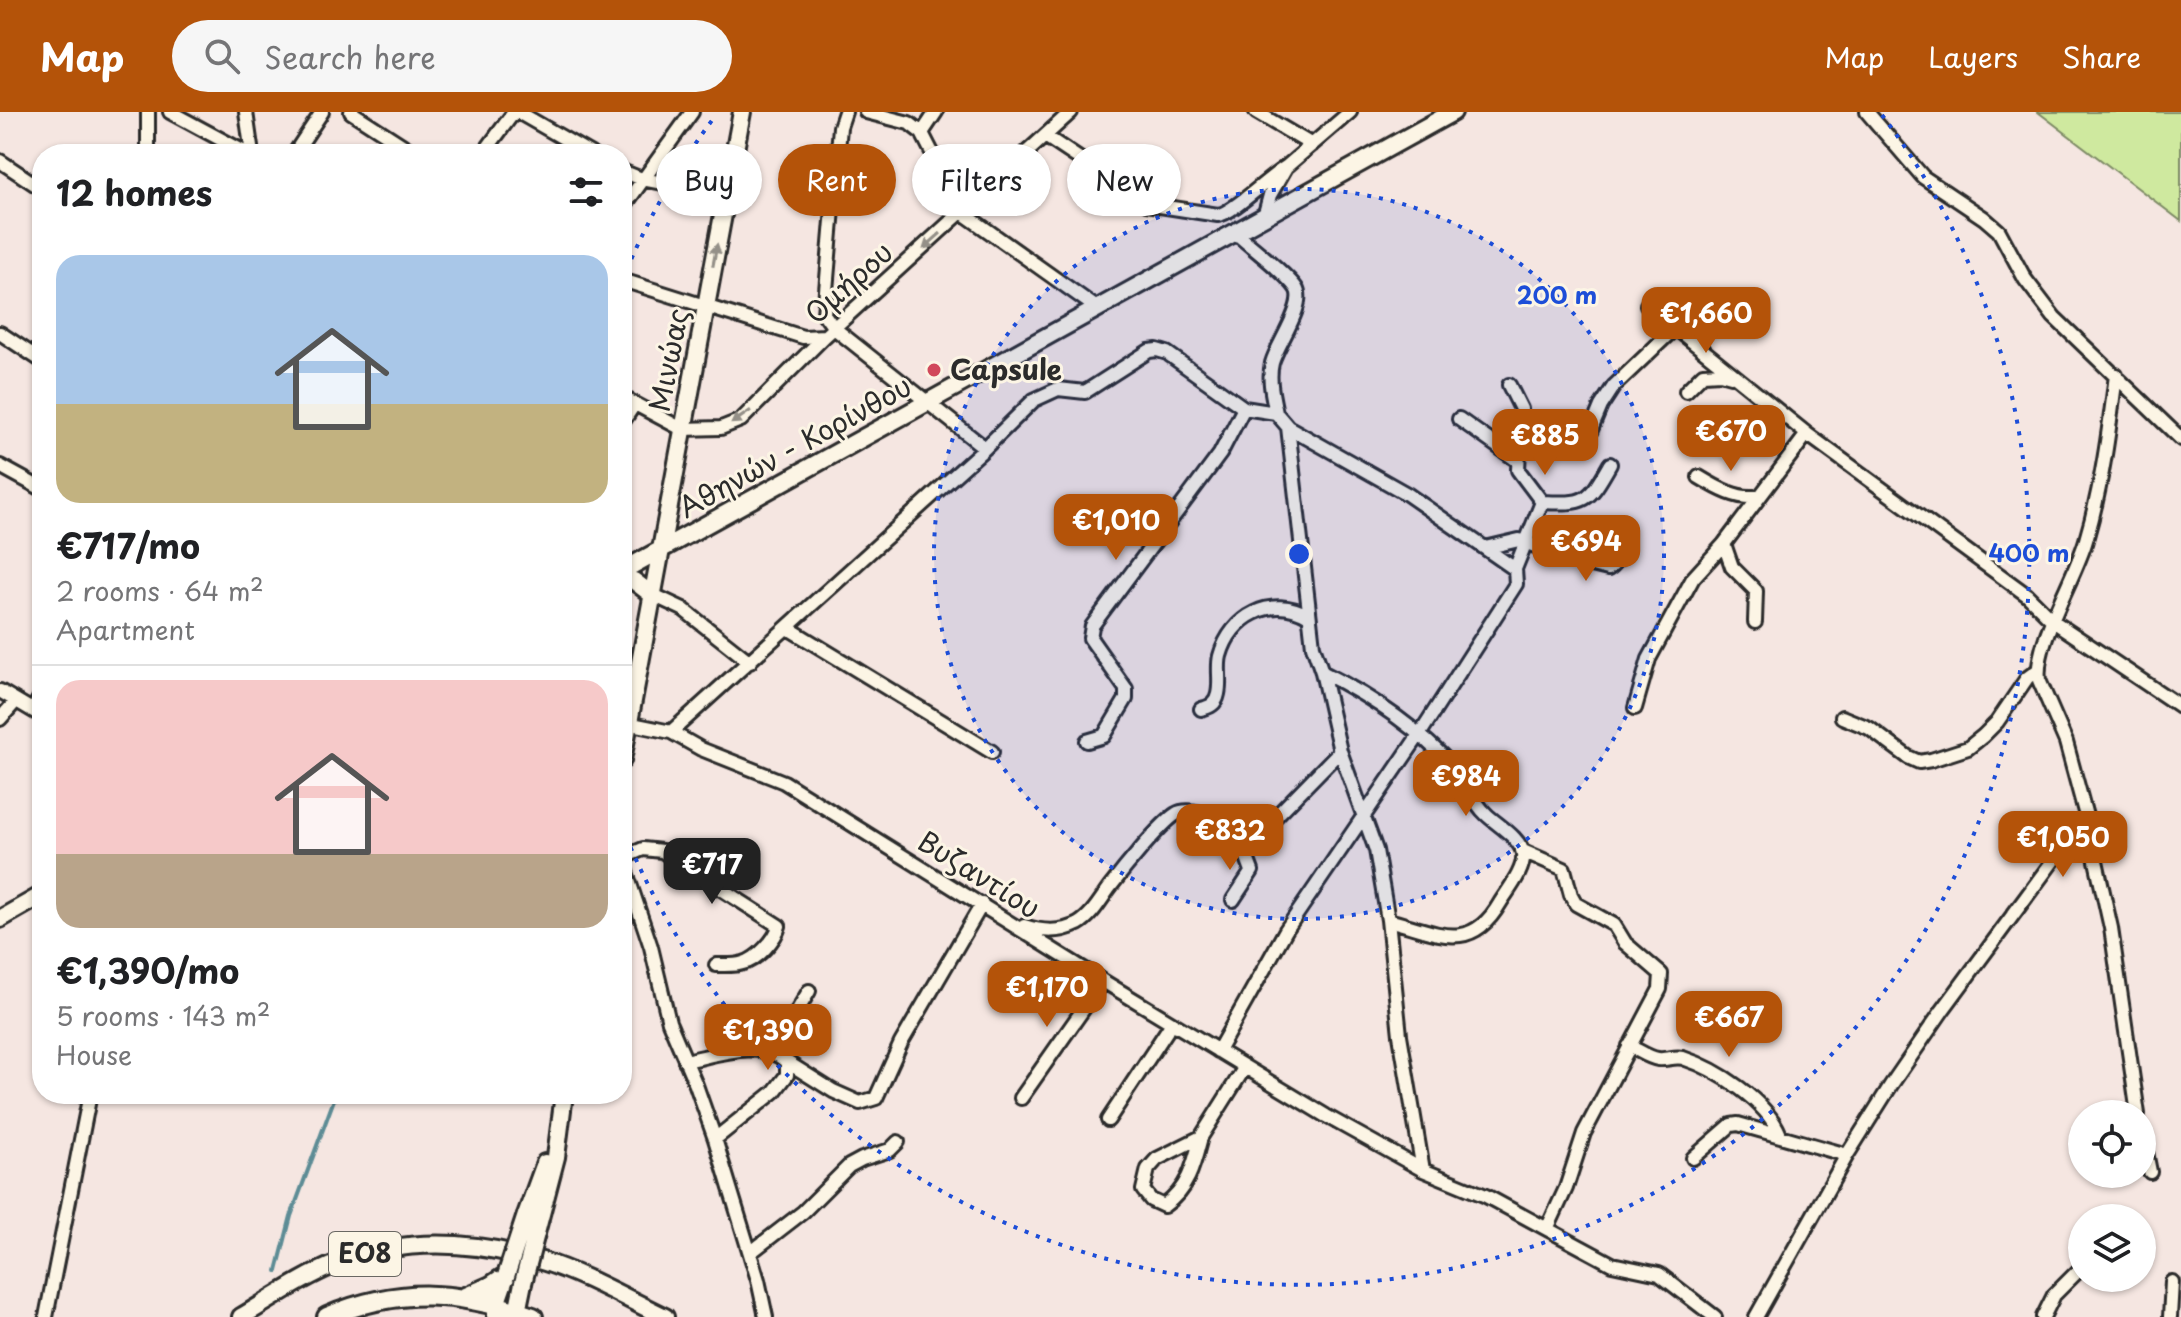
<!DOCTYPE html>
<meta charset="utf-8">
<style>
:root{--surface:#fff;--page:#f6f6f6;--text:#202124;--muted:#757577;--line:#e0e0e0;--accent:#b45309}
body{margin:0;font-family:"Playpen Sans",sans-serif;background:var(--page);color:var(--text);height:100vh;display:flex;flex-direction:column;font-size:30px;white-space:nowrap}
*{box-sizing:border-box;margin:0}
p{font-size:26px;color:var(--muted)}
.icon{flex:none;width:44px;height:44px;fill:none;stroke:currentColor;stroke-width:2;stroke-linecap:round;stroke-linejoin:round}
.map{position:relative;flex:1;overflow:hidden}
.side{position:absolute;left:32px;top:32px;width:600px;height:960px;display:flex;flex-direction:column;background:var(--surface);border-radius:32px;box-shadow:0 2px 6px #0004}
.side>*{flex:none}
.hud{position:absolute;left:656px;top:32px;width:760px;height:72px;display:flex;gap:16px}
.buttons{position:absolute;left:2068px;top:988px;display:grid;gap:16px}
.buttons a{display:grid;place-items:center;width:88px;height:88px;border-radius:50%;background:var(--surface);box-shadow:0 2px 6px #0004;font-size:40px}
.price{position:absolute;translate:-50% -68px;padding:0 18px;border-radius:16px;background:var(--accent);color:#fff;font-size:26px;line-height:52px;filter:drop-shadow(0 2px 4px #0008)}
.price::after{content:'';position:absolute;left:50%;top:48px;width:24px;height:18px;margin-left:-12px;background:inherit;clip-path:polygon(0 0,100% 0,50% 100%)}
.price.selected{background:#222;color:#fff}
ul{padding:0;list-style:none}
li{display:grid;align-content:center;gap:16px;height:424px;padding:0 24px}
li+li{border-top:2px solid var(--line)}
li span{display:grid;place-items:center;height:248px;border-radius:24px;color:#555}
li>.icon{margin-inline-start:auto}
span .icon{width:144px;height:144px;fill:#fffc;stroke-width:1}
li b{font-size:34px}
h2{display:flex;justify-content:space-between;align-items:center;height:96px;padding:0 24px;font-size:34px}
.pill{padding:0 28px;border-radius:36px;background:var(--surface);box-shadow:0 2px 6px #0004;font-size:28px;line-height:72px}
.pill.selected{background:var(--accent);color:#fff}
header{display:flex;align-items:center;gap:48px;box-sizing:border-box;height:112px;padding:0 40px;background:var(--accent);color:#fff}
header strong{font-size:38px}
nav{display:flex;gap:44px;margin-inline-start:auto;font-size:28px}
.search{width:560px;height:72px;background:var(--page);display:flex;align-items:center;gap:20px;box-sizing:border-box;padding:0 28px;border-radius:44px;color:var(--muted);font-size:30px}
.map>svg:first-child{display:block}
.green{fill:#cfe99f;stroke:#7d8a65;stroke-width:2}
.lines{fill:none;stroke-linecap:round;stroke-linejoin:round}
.stream{stroke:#5d8c95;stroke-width:4}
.minor-casing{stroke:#2b2b2b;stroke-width:18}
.major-casing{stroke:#2b2b2b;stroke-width:22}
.highway-casing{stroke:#2b2b2b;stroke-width:24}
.minor{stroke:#fcf5e5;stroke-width:12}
.major{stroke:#fcf5e5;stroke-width:16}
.highway{stroke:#fcf5e5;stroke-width:18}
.major-bridge-casing{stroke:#2b2b2b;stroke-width:22;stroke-linecap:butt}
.major-bridge{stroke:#fcf5e5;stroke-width:16}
.oneway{fill:#949088}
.ring{fill:none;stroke:#1d4ed8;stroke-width:4;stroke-dasharray:4 8}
.poi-dot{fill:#d1495b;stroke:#fcf5e5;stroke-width:3}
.labels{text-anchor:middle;stroke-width:6;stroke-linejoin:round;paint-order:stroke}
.shield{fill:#fcf5e5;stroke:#6a6863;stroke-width:2}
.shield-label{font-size:26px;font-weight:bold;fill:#2b2b2b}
.street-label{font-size:28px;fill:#2b2b2b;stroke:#fcf5e5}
.poi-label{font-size:28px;font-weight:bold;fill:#2b2b2b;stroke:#fcf5e5;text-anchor:start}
.centre{fill:#1d4ed8;stroke:#fcf5e5;stroke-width:4}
.ring-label{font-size:24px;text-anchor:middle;font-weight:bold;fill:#1d4ed8;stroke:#fcf5e5;stroke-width:6;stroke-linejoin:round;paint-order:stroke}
</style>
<header>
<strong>Map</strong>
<div class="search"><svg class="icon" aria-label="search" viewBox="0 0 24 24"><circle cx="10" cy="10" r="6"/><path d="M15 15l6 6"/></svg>Search here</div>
<nav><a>Map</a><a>Layers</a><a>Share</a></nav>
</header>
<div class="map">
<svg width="2181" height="1205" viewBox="0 0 2181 1205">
<rect width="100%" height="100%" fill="#f5e6e1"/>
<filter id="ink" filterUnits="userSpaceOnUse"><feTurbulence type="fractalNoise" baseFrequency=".0125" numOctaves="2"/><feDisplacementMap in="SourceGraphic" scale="16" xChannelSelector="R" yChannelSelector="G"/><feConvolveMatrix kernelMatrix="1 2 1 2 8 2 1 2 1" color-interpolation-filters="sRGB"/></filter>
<g filter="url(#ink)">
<path class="green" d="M 2038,0 L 2181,0 L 2181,109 Z"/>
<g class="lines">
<path class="stream" d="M 277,1159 L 291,1104 L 336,982"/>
<defs>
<path id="minor" d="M 170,0 L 248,42
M 246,0 L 252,42
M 351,0 L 416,42
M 518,0 L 591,42
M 845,0 L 840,15 L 824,202 L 834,216 L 985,336
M 866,0 L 909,11 L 922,21 L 963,101 L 1098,197
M 1256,0 L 1312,33
M 1867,0 L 1923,65 L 1984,106 L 1999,119 L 2025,167 L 2054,205 L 2181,327
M 922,21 L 936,0
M 1045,24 L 1147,92 L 1218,103 C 1232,102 1269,65 1286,55
M 86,41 L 87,42
M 148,42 L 148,0
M 294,42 L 322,0
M 483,42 L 514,0
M 0,49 L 42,77
M 622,59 L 642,67 L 726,83
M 622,97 L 692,0
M 1264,105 L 1270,83 L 1286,55 L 1350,0
M 1236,121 C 1251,135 1286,161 1296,176 C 1307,192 1277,232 1272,251 C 1268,267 1273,286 1276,301
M 622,168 L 803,225 L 825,224
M 1647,193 L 1807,322 L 2027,483 L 2053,509 L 2181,595
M 0,221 L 42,249
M 1509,273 L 1521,297 L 1518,358 L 1542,390 L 1515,457
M 1686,279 L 1703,262 L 1720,261 L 1731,264
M 622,285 L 682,317 L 721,316 L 741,308 L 825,224 L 1071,0
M 1459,307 L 1518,349
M 622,311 L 634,293
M 1588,325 L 1601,294 L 1614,274 L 1675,216
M 0,354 L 42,377
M 1699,365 C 1717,376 1739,389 1760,384
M 1542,390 C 1586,392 1588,391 1610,352
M 1724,432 L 1732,455 L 1756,479 L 1755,510
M 1485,436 L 1519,428 L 1579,450 L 1608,457 C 1623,448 1620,431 1616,416
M 651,482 L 683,497 L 750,550
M 788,516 L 992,640
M 1322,560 C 1372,585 1418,616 1455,657 C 1467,671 1473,690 1486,702 C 1497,713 1521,726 1523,742 C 1525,758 1508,778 1500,791 C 1470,843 1436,820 1388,808
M 0,579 L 42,604
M 1635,596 L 1649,547 L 1693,466 L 1724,432 L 1807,322
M 1201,597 C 1210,595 1216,592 1218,582 C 1221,569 1217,556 1220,544 C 1231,504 1271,482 1309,504
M 33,598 L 42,582
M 1842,605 L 1869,616 L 1908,645 L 1919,650 L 1931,648 L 1968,636 L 1983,624 L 1997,610 L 2027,566 L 2038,558
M 0,607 L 16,589
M 622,610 L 671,620 L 701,637 L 784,670 L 1103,869 L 1326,1004 L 1423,1058
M 671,620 L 985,336 L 1034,288 L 1058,277 L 1085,280 L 1149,239 L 1157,238 L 1167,241 L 1244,296 L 1276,301 L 1288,315 L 1313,534 L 1322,560 L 1340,639 L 1376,738 L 1388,808 L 1400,923 L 1423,1058 L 1486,1084 L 1612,1152 L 1659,1162 L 1715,1205
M 1087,629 L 1104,624 L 1126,587 L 1126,577 L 1090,526 L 1092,514 L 1220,342 L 1244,296
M 2086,704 L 2111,816 L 2138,1002
M 1523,739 L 1564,757 L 1571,783 L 1576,792 L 1614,813 L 1625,831 L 1661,862 L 1660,877 L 1584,1021 L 1566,1076 L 1547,1117
M 622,746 L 643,737 L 662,739 L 779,814 C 776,827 757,848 743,851 C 735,854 724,853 716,853
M 622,748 L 651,835 L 669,910 L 696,973 L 715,1027 L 758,1168 L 766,1205
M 1233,788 L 1252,759 L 1243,735
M 1024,814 C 1043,820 1060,821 1078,812 C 1092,804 1101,787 1110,775 C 1123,758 1160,712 1176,702 C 1182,698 1193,699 1200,701 C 1217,706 1228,726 1243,735 L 1248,733 L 1340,639
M 1629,934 C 1638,938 1649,946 1658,947 C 1667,948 1674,944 1683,946 C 1717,957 1767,989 1780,1023
M 1218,939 L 1286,818 L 1419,623 L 1516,472 L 1515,457 L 1407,382 L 1288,315
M 773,940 L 809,879
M 685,949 C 717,943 760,926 787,950 L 787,963 L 774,980 L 715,1027
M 787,950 L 833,979 L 860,991 L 876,986 L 901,931 L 982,792
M 1021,986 L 1103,869
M 1108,1008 L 1172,911
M 2142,1020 L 2150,1060
M 1201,1025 C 1194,1052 1189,1076 1164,1094 L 1151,1088 L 1143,1078 L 1148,1057 L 1157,1047 L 1201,1025 L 1245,955
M 1693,1046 L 1731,1013 L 1738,1012 L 1847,1043
M 750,1141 L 803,1100 L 849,1054 L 862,1047 L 890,1038 L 898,1030
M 46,1205 L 90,982
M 1756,1205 L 1847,1043 L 1891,973 L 1942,899 L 2086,704 L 2066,630 L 2039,568 C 2034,530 2075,467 2086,428 C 2102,374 2109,319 2116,263
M 2043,1205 L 2054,1183 L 2082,1155
M 2170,1205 L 2172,1170"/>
<path id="major" d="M 622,459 L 1453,0
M 622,465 L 634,469 L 651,482
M 622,648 L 742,0
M 0,807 L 42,783
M 526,1103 L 545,1051
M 540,1106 L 556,1045 L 564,982
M 241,1205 C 273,1186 303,1165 338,1151 C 404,1125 475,1129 542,1149 C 584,1162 625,1186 665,1205
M 496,1205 L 496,1193 L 506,1164
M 516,1205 L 523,1171"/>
<path id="highway" d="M 466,1185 L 491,1174 L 506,1164
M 327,1205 C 400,1174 460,1179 533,1205"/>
</defs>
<use href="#minor" class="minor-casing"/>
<use href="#major" class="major-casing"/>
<use href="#highway" class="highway-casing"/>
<use href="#minor" class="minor"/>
<use href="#major" class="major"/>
<use href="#highway" class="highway"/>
<defs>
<path id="major-bridge" d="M 506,1164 L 526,1103
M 523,1171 L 540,1106"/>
</defs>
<use href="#major-bridge" class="major-bridge-casing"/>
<use href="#major-bridge" class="major-bridge"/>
</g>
<defs><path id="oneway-solid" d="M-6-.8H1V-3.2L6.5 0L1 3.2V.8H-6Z" transform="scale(2)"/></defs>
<g class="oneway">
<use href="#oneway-solid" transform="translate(932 129) rotate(138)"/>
<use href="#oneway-solid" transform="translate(715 143) rotate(-79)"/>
<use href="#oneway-solid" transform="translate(741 305) rotate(146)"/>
</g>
</g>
<circle cx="1299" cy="442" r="365" fill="#1d4ed8" fill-opacity=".12"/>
<g class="ring">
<circle cx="1299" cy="442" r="365"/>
<path d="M622 169A730 730 0 0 1 716 3M1882 3A730 730 0 1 1 622 715"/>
</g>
<circle class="poi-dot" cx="934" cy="258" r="8"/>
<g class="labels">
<rect class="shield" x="329" y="1120" width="72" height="44" rx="6"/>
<g class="shield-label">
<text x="365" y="1151">ΕΟ8</text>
</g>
<g class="street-label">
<text transform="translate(849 171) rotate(-42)" y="10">Ομήρου</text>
<text transform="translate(669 248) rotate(-79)" y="10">Μινώας</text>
<text transform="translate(795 335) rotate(-29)" y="10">Αθηνών - Κορίνθου</text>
<text transform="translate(979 763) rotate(32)" y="10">Βυζαντίου</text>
</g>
<g class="poi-label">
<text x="950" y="268">Capsule</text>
</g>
</g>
<circle cx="1299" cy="442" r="12" class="centre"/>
<g class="ring-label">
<text x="1557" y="192">200 m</text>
<text x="2029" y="450">400 m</text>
</g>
</svg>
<div class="buttons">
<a><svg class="icon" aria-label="locate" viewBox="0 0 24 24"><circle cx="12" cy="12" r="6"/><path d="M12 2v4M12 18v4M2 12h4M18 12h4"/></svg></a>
<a><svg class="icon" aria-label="layers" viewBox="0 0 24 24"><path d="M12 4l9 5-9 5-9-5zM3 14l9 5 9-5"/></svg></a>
</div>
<b class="price" style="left:1706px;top:243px">€1,660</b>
<b class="price" style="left:1731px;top:361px">€670</b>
<b class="price" style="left:1545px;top:365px">€885</b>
<b class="price" style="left:1116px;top:450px">€1,010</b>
<b class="price" style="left:1586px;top:471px">€694</b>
<b class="price" style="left:1466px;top:706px">€984</b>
<b class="price" style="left:1230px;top:760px">€832</b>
<b class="price" style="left:2063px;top:767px">€1,050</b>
<b class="price selected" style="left:712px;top:794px">€717</b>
<b class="price" style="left:1047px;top:917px">€1,170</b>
<b class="price" style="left:1729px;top:947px">€667</b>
<b class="price" style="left:768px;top:960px">€1,390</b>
<div class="hud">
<a class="pill">Buy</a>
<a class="pill selected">Rent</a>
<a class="pill">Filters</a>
<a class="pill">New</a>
</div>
<section class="side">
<h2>12 homes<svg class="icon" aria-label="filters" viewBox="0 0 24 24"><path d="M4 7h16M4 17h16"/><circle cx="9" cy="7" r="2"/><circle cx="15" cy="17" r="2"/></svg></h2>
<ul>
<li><span style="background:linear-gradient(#a9c7e8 60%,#c2b280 0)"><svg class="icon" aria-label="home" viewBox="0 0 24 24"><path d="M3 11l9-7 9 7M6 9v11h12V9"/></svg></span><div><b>€717/mo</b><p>2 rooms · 64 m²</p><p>Apartment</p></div></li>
<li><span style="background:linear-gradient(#f6c9c9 70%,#b9a48a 0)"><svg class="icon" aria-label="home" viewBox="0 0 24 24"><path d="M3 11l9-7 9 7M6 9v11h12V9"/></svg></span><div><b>€1,390/mo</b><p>5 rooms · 143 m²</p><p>House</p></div></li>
</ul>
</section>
</div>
